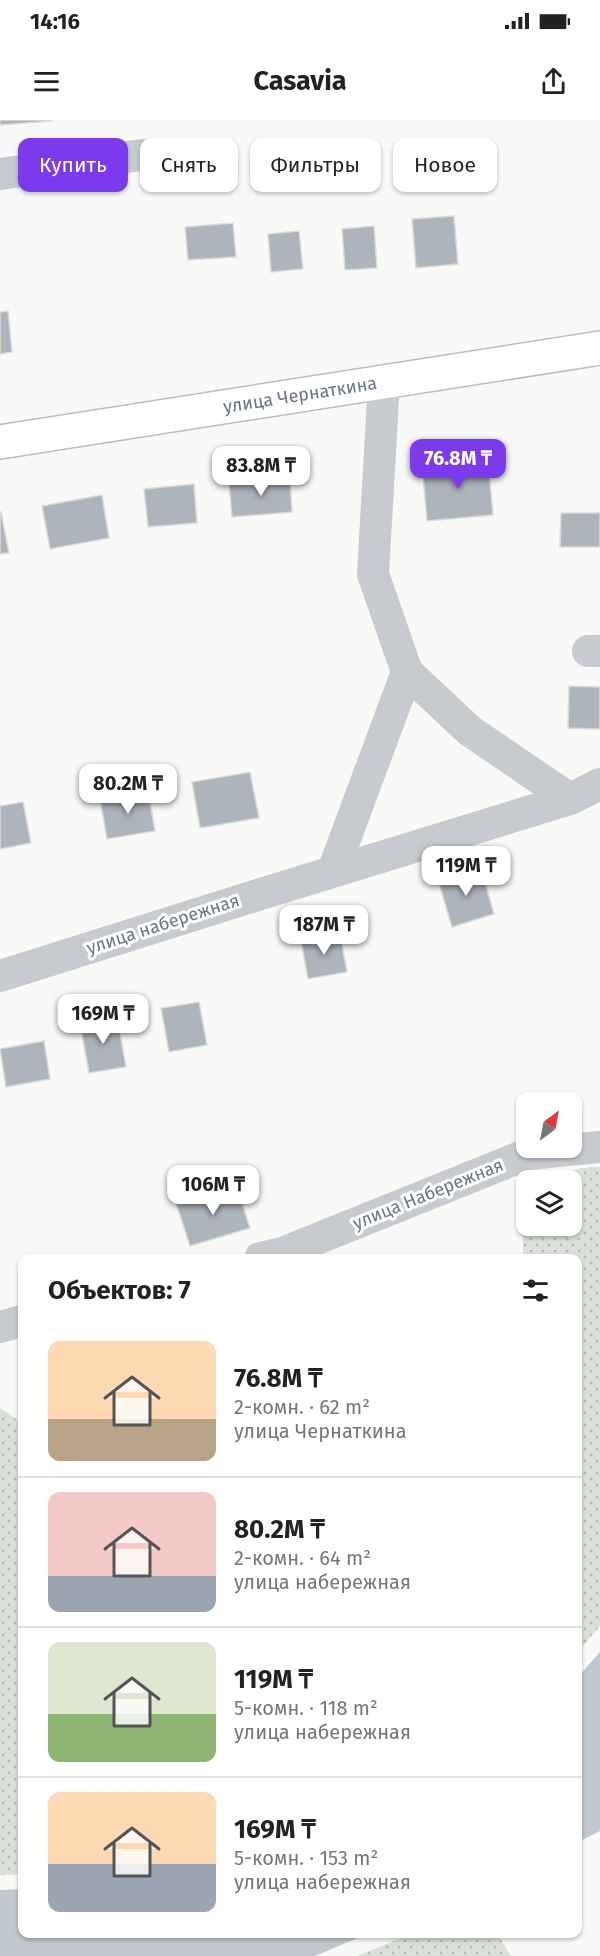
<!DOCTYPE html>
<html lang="ru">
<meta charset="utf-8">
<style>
:root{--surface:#fff;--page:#f2f2f2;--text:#222;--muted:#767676;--line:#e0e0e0;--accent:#7c3aed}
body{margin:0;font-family:"Fira Sans",sans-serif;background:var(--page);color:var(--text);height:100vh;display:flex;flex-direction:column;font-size:22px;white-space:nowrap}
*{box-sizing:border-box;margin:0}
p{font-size:20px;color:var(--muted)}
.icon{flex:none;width:33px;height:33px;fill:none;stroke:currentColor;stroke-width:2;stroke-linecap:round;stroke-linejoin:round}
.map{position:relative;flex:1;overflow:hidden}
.side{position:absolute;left:18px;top:1134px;width:564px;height:684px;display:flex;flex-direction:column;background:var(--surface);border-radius:12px;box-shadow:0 2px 4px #0004}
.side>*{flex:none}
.top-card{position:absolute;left:18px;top:18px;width:564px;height:54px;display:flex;gap:12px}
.needle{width:39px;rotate:32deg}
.controls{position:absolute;left:516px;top:972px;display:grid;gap:12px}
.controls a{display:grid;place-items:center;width:66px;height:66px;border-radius:12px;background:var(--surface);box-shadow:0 2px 4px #0004;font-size:30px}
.price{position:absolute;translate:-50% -51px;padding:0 14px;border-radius:12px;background:#fff;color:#222;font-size:20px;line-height:39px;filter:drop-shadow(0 2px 3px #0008)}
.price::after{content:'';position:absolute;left:50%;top:36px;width:18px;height:14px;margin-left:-9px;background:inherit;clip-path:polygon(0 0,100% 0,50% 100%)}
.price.current{background:var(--accent);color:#fff}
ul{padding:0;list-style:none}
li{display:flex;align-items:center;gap:18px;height:150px;padding:0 30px}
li+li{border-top:2px solid var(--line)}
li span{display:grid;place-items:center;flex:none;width:168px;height:120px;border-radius:12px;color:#555}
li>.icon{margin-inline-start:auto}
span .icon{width:72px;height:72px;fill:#fffc;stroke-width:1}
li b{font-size:26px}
h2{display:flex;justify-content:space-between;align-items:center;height:72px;padding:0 30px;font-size:26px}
.chip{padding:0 21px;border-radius:12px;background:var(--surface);box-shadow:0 2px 4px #0004;font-size:21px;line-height:54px}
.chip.current{background:var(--accent);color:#fff}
.status{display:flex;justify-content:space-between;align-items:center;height:42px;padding:0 30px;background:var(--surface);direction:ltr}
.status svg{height:16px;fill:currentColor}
header{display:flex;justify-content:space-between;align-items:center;height:78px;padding:0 30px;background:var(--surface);font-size:27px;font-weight:700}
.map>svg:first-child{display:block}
.grass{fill:url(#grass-dots)}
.water{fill:#c1c8ce}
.building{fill:#aeb4bc;stroke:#dbdbd9;stroke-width:1.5}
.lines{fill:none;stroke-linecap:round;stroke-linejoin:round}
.secondary-casing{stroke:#babdc3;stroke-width:36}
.street{stroke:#c7cace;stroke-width:32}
.secondary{stroke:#fff;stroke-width:33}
.labels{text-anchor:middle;stroke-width:6;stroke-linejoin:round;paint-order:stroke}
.street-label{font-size:18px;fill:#697488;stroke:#fff}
</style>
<div class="status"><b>14:16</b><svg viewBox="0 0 49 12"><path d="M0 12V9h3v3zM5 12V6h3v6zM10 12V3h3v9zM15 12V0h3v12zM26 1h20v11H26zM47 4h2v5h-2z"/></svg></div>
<header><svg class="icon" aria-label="menu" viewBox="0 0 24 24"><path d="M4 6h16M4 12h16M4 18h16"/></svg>Casavia<svg class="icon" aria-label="share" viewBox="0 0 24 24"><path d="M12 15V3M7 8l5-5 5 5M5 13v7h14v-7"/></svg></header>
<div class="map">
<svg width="600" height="1836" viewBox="0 0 600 1836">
<defs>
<pattern id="grass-dots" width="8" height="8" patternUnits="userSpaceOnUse" patternTransform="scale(1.5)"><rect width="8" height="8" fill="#dae1d8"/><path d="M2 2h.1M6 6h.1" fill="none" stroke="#b5bbb5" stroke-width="1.8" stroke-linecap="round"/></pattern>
</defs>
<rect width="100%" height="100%" fill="#f9f9f7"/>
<path class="grass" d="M 600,1047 L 600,1506 L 578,1532 L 578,1138 L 523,1138 L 523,1069 L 526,1067 L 526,1106 L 572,1106 L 572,1060 L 546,1060 L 581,1048 Z
M 0,1288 L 22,1303 L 22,1754 L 0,1755 Z
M 411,1814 L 497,1814 L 511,1836 L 357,1836 Z"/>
<path class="water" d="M 600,1532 L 600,1711 L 578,1722 L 578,1557 Z
M 22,1769 L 22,1814 L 367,1814 L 315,1836 L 0,1836 L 0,1770 Z"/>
<path class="building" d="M 0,0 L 52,0 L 52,1 L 0,5 Z
M 454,96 L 458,144 L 416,148 L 412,99 Z
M 233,103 L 236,137 L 188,140 L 185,107 Z
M 374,106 L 377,148 L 345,150 L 342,109 Z
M 299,111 L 303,149 L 271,152 L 268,114 Z
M 8,191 L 12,232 L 0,234 L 0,192 Z
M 488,338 L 493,395 L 427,401 L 422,344 Z
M 290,358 L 292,392 L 232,397 L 229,363 Z
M 194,364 L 197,403 L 148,407 L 144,369 Z
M 102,375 L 109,418 L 50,429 L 42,386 Z
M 0,392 L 1,392 L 9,433 L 0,434 Z
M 561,393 L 600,393 L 600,427 L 560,427 Z
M 569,566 L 600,567 L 600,609 L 568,608 Z
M 250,652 L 259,698 L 200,708 L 192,662 Z
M 148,670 L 155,711 L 107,719 L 100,679 Z
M 23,682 L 31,723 L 0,729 L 0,686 Z
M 481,748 L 494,794 L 452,807 L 438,760 Z
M 340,814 L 347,852 L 308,859 L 301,821 Z
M 199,882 L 207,925 L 169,932 L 161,888 Z
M 117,896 L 126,947 L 89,953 L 80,903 Z
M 44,921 L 50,959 L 6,967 L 0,929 Z
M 236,1065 L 250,1108 L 190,1126 L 176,1083 Z"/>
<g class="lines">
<defs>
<path id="secondary" d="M 0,322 L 600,228"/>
</defs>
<use href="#secondary" class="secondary-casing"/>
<path class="street" d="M 0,54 L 142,35
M 384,262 L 373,454 L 407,552 L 470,611 L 570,679
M 588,531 L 600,531
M 333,751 L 407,552
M 0,856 L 264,773 L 570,679 L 600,664
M 260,1138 L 282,1133 L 528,1034 L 600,1027
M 0,1207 L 22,1201"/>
<use href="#secondary" class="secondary"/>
</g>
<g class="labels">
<g class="street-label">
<text transform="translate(300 275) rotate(-9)" y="6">улица Чернаткина</text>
<text transform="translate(163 804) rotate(-18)" y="6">улица набережная</text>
<text transform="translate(428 1074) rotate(-22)" y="6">улица Набережная</text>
</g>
</g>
</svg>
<div class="controls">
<a><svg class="needle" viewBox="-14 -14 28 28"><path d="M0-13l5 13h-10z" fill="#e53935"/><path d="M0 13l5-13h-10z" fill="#767676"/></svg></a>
<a><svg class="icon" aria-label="layers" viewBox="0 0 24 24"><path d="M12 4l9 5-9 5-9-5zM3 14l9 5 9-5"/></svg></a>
</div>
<b class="price current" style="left:458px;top:370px">76.8M ₸</b>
<b class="price" style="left:261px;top:377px">83.8M ₸</b>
<b class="price" style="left:128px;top:695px">80.2M ₸</b>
<b class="price" style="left:466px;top:777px">119M ₸</b>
<b class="price" style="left:324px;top:836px">187M ₸</b>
<b class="price" style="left:103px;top:925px">169M ₸</b>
<b class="price" style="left:213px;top:1096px">106M ₸</b>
<div class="top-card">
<a class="chip current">Купить</a>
<a class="chip">Снять</a>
<a class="chip">Фильтры</a>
<a class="chip">Новое</a>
</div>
<section class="side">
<h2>Объектов: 7<svg class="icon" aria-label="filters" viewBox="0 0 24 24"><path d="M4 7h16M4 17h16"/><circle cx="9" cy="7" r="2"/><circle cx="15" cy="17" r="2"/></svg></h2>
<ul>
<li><span style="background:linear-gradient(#ffd9b3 65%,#b9a48a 0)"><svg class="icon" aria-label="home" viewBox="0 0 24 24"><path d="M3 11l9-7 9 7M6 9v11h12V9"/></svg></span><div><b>76.8M ₸</b><p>2-комн. · 62 m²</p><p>улица Чернаткина</p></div></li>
<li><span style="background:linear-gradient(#f6c9c9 70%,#9aa5b1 0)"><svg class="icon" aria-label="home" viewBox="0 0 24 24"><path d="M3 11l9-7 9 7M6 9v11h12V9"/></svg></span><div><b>80.2M ₸</b><p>2-комн. · 64 m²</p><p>улица набережная</p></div></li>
<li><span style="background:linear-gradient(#dfe7d0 60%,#8fb573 0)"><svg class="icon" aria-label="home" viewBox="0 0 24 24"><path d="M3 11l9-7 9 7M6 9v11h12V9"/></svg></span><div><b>119M ₸</b><p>5-комн. · 118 m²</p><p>улица набережная</p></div></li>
<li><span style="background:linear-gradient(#ffd9b3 60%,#9aa5b1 0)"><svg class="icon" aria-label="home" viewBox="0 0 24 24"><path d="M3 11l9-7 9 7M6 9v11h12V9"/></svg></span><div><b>169M ₸</b><p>5-комн. · 153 m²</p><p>улица набережная</p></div></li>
</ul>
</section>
</div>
